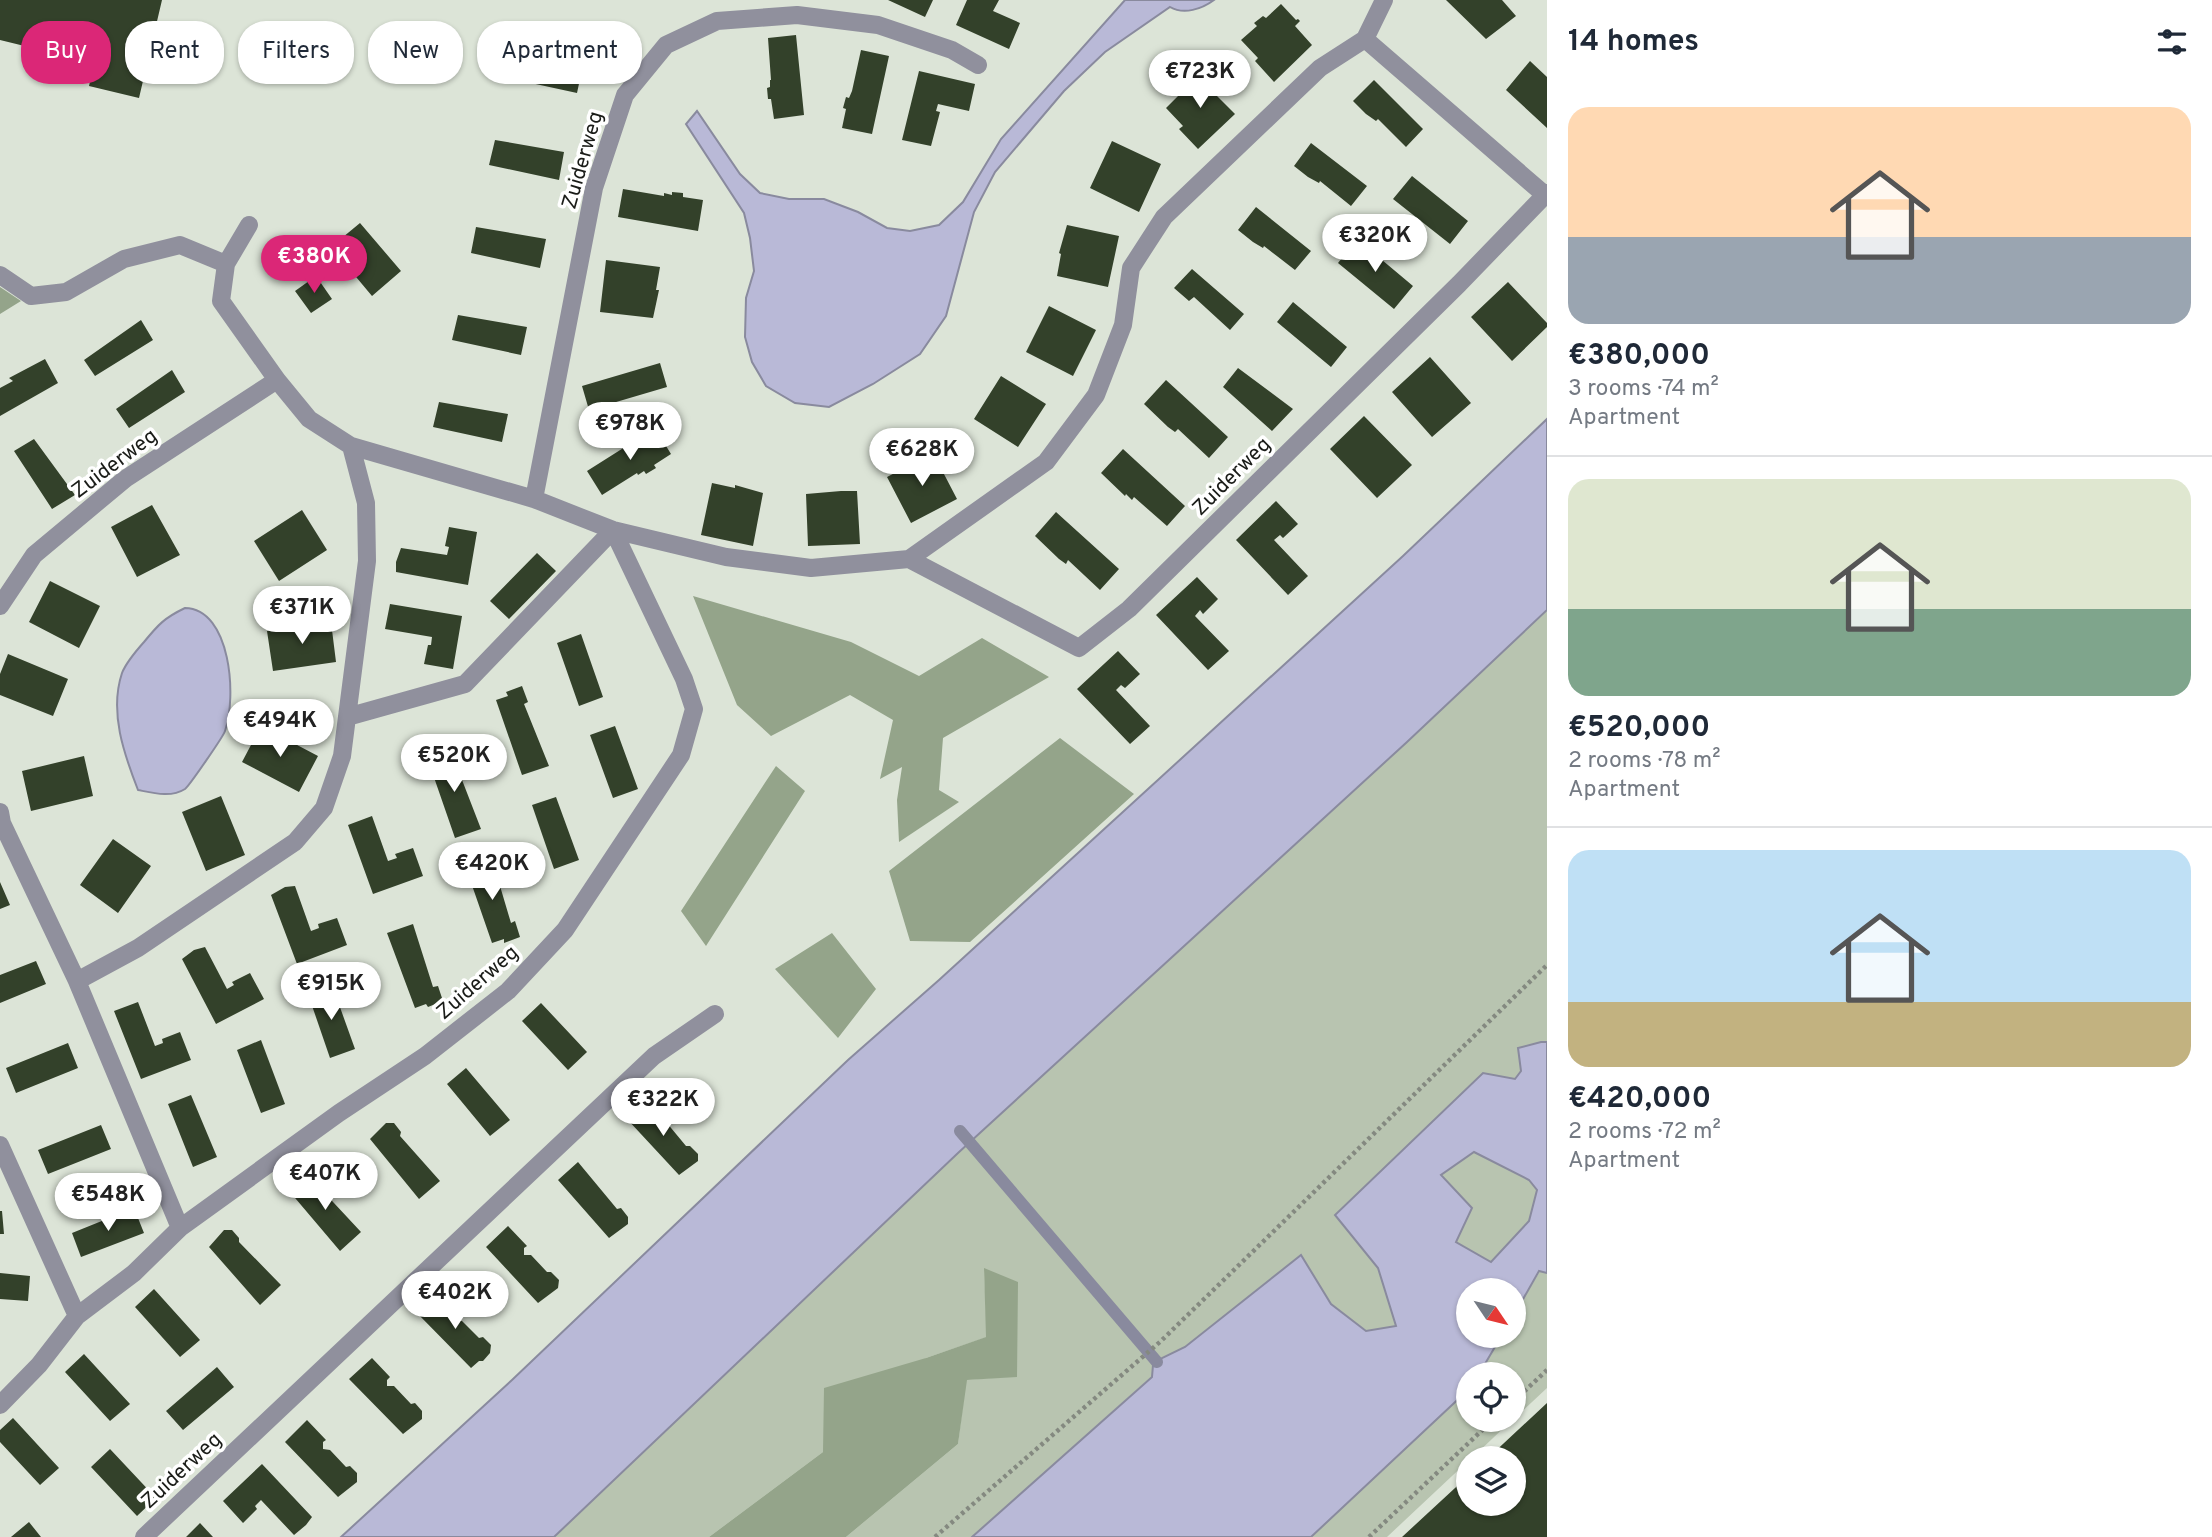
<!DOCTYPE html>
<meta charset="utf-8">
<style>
:root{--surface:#fff;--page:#f6f6f7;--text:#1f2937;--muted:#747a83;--line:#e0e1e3;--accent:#db2777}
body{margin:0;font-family:Overpass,sans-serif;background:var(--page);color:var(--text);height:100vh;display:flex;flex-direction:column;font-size:26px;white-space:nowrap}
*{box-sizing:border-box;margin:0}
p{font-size:23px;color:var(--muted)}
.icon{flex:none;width:38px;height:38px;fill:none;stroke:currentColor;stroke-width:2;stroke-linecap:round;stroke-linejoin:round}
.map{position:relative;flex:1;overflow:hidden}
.side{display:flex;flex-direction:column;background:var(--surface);width:665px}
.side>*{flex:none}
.hud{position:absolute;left:21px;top:21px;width:665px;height:63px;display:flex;gap:14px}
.needle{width:46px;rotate:125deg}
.tools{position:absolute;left:1456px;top:1278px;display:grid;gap:14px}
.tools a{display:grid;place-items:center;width:70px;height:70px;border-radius:50%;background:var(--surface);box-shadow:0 2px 5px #0004;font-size:35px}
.price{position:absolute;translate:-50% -60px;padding:0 16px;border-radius:24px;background:#fff;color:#222;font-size:23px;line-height:46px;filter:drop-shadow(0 2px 4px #0008)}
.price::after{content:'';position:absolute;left:50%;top:42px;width:21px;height:16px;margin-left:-10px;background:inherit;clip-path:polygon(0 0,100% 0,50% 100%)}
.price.on{background:var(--accent);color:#fff}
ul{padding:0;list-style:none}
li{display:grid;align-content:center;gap:14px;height:371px;padding:0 21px}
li+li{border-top:2px solid var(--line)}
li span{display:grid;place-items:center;height:217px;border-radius:21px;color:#555}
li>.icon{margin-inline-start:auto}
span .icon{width:126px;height:126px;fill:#fffc;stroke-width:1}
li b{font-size:30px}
h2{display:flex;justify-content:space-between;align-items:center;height:84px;padding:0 21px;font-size:30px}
.chip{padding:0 24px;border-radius:28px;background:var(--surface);box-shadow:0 2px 5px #0004;font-size:24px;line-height:63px}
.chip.on{background:var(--accent);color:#fff}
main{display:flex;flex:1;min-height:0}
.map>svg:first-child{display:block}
.green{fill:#b8c4b0}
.forest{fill:#94a48a}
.water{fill:#b9b9d7;stroke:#898a9e;stroke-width:2;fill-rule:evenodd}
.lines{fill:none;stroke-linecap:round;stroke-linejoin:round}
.stream{stroke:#898a9e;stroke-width:12}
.building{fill:#33412a}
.path{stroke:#848980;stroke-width:4.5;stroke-dasharray:3.5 3.5;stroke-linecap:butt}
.service{stroke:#90909d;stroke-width:18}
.labels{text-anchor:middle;stroke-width:7;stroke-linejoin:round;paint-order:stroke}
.street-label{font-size:21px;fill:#1a1c18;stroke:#fff}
</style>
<main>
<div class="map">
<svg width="1547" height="1537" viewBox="0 0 1547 1537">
<rect width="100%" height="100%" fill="#dce4d7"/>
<path class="green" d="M 1547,610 L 1547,1042 L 1541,1042 L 1515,1080 L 1336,1214 L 1378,1268 L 1396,1326 L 1366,1331 L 1331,1304 L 1301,1255 L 1185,1347 L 1161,1358 L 1152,1376 L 972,1537 L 846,1537 L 958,1444 L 966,1380 L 1017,1376 L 984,1269 L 987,1337 L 926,1358 L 823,1452 L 709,1537 L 554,1537 L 958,1153 L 1407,742 Z
M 1474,1152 L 1529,1180 L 1537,1190 L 1530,1221 L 1491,1262 L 1456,1242 L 1441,1175 Z
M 1540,1271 L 1547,1273 L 1547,1388 L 1514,1419 L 1514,1374 L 1479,1374 L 1502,1335 L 1514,1335 L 1514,1315 Z
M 1468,1390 L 1468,1419 L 1513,1419 L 1472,1458 L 1468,1458 L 1468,1461 L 1387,1537 L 1311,1537 Z"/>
<path class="forest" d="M 0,287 L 21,301 L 0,314 Z
M 693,596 L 851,642 L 919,676 L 982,638 L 1049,677 L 943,738 L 939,790 L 959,802 L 899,842 L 897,800 L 902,767 L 880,779 L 893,720 L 850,695 L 771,736 L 737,705 Z
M 1060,738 L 1134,794 L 970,942 L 910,941 L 889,871 Z
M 776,766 L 805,791 L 706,946 L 681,911 Z
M 832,933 L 876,989 L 838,1038 L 775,969 Z
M 984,1268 L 1018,1282 L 1017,1377 L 967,1380 L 958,1444 L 846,1537 L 709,1537 L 823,1452 L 824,1388 L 926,1358 L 986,1337 Z"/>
<path class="water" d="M 1125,0 L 1214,0 C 1202,9 1184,15 1170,7 L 1105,52 L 1064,91 L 995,172 L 974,212 L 946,316 L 920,354 L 873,384 L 829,407 L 795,403 L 766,386 L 752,362 L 745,337 L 746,298 L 754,271 L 750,238 L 744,213 L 686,124 L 697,111 L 740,174 L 760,193 L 789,199 L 824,199 L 858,212 L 887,228 L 910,231 L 939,225 L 963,202 L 1001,139 Z
M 1547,419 L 1547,610 L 1407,742 L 958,1153 L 554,1537 L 341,1537 L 512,1380 L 848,1060 L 939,980 L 1403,556 Z
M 185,608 C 231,609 237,697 225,731 C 223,737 189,786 185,789 C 171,798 153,793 138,790 C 124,754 109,712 122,673 C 126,663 136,651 144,642 C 158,625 164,618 185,608 Z
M 1541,1042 L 1547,1042 L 1547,1273 L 1539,1271 L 1514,1315 L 1514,1290 L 1468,1290 L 1468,1335 L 1502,1335 L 1479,1374 L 1468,1374 L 1468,1390 L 1311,1537 L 972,1537 L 1152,1377 L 1153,1365 L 1162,1358 L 1185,1347 L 1301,1255 L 1331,1304 L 1366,1331 L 1396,1326 L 1378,1268 L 1335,1215 L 1483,1073 L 1515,1079 L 1521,1071 L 1518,1048 ZM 1474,1152 L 1529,1180 L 1537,1190 L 1529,1221 L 1491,1262 L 1456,1242 L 1472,1208 L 1441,1175 Z"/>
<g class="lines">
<path class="stream" d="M 960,1131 L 1157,1362"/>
</g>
<path class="building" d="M 0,0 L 162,0 L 139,98 L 89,86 L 94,63 L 0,40 Z
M 888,0 L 933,0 L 925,17 Z
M 967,0 L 999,0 L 993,11 L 1020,23 L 1009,49 L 956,25 Z
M 1446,0 L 1502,0 L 1516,16 L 1486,39 Z
M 1281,4 L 1296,20 L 1298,19 L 1300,21 L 1295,26 L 1312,45 L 1274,82 L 1255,61 L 1258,58 L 1241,40 L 1257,26 L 1254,23 L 1263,16 L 1266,18 Z
M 796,35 L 804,115 L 774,119 L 771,99 L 768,99 L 767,88 L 770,87 L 770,80 L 771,80 L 768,38 Z
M 861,50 L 889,56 L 872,134 L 842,128 L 846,109 L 843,108 L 846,97 L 849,98 L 852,91 Z
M 513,52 L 583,65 L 577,93 L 508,78 Z
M 1530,61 L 1547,77 L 1547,128 L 1506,90 Z
M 919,71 L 975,84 L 969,111 L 938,104 L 936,111 L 940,112 L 931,146 L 902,140 Z
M 1205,71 L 1222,89 L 1216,95 L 1235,114 L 1198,149 L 1179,129 L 1183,126 L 1166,108 L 1181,93 L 1179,91 L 1187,83 L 1190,85 Z
M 1374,80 L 1423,129 L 1406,147 L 1378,119 L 1376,121 L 1366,114 L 1353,101 Z
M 495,140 L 564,152 L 559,180 L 489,165 Z
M 1112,141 L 1161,164 L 1139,212 L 1090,188 Z
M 1311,143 L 1367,186 L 1351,206 L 1320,181 L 1319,183 L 1308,177 L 1294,166 Z
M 1412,176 L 1468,221 L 1450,244 L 1393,199 Z
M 623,189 L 664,196 L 664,193 L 672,195 L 672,192 L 683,193 L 683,197 L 703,200 L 698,231 L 618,217 Z
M 1256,207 L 1311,251 L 1295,270 L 1264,246 L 1263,248 L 1253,242 L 1238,230 Z
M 360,223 L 401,271 L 372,296 L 331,247 Z
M 1067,225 L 1119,236 L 1108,287 L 1057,276 L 1061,254 L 1059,253 Z
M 476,227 L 546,239 L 540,268 L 471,253 Z
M 1357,239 L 1413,286 L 1394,309 L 1338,263 Z
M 606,260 L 660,267 L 656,290 L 659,290 L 653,318 L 600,312 Z
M 1192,269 L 1244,314 L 1230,330 L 1194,297 L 1189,301 L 1174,288 Z
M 316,276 L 332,299 L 311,313 L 295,291 Z
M 1508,282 L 1547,323 L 1547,327 L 1512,361 L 1471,317 Z
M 1293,302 L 1347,347 L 1331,367 L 1277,322 Z
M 1049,306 L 1096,330 L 1073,376 L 1026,352 Z
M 458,315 L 527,327 L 521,355 L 452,340 Z
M 141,320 L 153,340 L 95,376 L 84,360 Z
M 1430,357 L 1471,403 L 1432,437 L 1392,392 Z
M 45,359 L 58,383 L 0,416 L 0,388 L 13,381 L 9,378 Z
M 660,363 L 667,387 L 589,410 L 582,386 Z
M 1238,368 L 1293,409 L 1272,431 L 1223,387 Z
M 172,370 L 185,392 L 129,428 L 116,409 Z
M 1001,376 L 1046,404 L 1018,447 L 974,419 Z
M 1166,380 L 1228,437 L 1209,458 L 1178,429 L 1175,432 L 1168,427 L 1144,404 Z
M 439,402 L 508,414 L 502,442 L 433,427 Z
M 1364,416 L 1412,465 L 1377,498 L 1330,449 Z
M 655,428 L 671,454 L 654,465 L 656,468 L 646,474 L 644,471 L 638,475 L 637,473 L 602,495 L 587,471 Z
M 34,439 L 75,495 L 52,509 L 14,451 Z
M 1123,449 L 1185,506 L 1167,526 L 1134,497 L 1132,500 L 1126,494 L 1125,496 L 1101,473 Z
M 933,453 L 957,499 L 911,523 L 887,477 Z
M 712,483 L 735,488 L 735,485 L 763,493 L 753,546 L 701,535 Z
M 841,491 L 857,491 L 860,544 L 808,546 L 806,494 Z
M 1276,501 L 1298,524 L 1283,538 L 1280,535 L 1274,540 L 1308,576 L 1288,595 L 1236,540 Z
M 152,505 L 180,555 L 137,577 L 111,527 Z
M 302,510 L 327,550 L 279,581 L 254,541 Z
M 1056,512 L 1119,569 L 1100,590 L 1068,560 L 1066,564 L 1059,559 L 1035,536 Z
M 449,527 L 477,532 L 468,585 L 396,572 L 396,562 L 401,548 L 447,555 L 449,547 L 445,546 Z
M 537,553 L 556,571 L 509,619 L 490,601 Z
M 1197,577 L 1218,599 L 1203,614 L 1200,610 L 1195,616 L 1229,651 L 1208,670 L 1156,615 Z
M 50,581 L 100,606 L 79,648 L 29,622 Z
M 390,604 L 462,616 L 453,669 L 424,664 L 428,645 L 431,645 L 432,637 L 385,629 Z
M 331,622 L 336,662 L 273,671 L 267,631 Z
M 581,634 L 603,697 L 579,706 L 557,643 Z
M 1118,651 L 1140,674 L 1125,688 L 1121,685 L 1116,690 L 1150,726 L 1130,744 L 1077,689 Z
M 8,654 L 68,679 L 53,716 L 0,695 L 0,674 Z
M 522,686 L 528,702 L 524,704 L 549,766 L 522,775 L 496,700 L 508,696 L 506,692 Z
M 261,726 L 318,756 L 299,792 L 242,762 Z
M 615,726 L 638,789 L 613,798 L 590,735 Z
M 455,749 L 461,766 L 457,767 L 481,829 L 455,838 L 429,763 L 440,759 L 438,755 Z
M 84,756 L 93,796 L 31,811 L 22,771 Z
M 221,796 L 245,855 L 206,871 L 182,812 Z
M 556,797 L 579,860 L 554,869 L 532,805 Z
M 372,816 L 388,861 L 397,858 L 395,854 L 413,848 L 423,876 L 373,894 L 348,825 Z
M 113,839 L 151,866 L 118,913 L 80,885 Z
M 492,859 L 511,923 L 515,921 L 520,937 L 504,943 L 504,939 L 492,943 L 466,868 Z
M 0,882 L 10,905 L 0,909 Z
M 295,886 L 311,931 L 319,928 L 318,924 L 337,918 L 347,945 L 297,964 L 271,895 L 285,887 Z
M 413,924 L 433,987 L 438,986 L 443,1001 L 428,1007 L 426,1004 L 415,1008 L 387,933 Z
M 205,947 L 227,989 L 234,985 L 232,982 L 250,973 L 264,999 L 216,1024 L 182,959 L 194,950 Z
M 36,961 L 46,984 L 0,1003 L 0,975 Z
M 332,985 L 355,1049 L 330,1058 L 308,994 Z
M 138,1002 L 155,1046 L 163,1043 L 162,1039 L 180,1032 L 191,1060 L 141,1079 L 114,1011 Z
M 541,1003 L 587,1052 L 568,1070 L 522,1021 Z
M 261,1040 L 285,1104 L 261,1113 L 237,1050 Z
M 68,1043 L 78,1068 L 16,1093 L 6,1068 Z
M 466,1068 L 510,1120 L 490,1136 L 447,1084 Z
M 191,1095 L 217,1157 L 193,1167 L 168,1104 Z
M 647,1099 L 686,1146 L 690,1146 L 698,1154 L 698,1161 L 679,1175 L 627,1119 Z
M 386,1123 L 394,1123 L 401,1132 L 400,1136 L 440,1181 L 419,1199 L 370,1139 Z
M 101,1125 L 111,1149 L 48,1174 L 38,1150 Z
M 578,1162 L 617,1209 L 621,1208 L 628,1217 L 628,1224 L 609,1238 L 558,1180 Z
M 306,1176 L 313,1176 L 320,1184 L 320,1188 L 361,1232 L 340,1251 L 290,1192 Z
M 134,1208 L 144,1233 L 81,1257 L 72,1233 Z
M 0,1211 L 2,1211 L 4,1234 L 0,1234 Z
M 508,1226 L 527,1246 L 524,1248 L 524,1255 L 531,1255 L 547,1272 L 551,1272 L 559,1280 L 558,1288 L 538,1303 L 486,1247 Z
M 224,1230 L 232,1230 L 239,1238 L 239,1242 L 281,1285 L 260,1305 L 209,1247 Z
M 0,1273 L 30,1276 L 28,1301 L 0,1299 Z
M 154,1289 L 200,1340 L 180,1357 L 135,1307 Z
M 440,1292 L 458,1311 L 455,1314 L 456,1321 L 462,1321 L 479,1338 L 483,1337 L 491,1345 L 490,1353 L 483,1361 L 479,1361 L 471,1368 L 417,1313 Z
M 84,1354 L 130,1404 L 110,1421 L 65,1372 Z
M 372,1358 L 390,1377 L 387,1380 L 387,1386 L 394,1386 L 411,1404 L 415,1403 L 422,1411 L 422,1419 L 403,1434 L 349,1379 Z
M 217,1367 L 234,1387 L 183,1430 L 166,1411 Z
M 1547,1403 L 1547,1537 L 1402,1537 L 1468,1476 L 1468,1503 L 1514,1503 L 1514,1458 L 1488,1458 Z
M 13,1418 L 59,1468 L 40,1485 L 0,1442 L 0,1430 Z
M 307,1420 L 326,1440 L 323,1442 L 323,1449 L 330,1450 L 346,1467 L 350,1466 L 357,1473 L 357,1482 L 338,1497 L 285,1442 Z
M 110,1449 L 156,1498 L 137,1516 L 91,1467 Z
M 262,1464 L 312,1517 L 306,1525 L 294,1535 L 261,1500 L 255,1506 L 257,1509 L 243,1523 L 223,1501 Z
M 29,1522 L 41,1537 L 11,1537 Z
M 200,1523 L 213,1537 L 186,1537 Z"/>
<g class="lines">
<path class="path" d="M 1514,1401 L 1547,1370
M 935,1537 L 1161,1341 L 1547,965
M 1369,1537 L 1494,1419"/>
<path class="service" d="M 1365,39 L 1545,195
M 249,225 L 226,264 L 221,301 L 277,380 L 309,419 L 351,446 L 534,499 L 613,530 L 726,557 L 811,568 L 909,559 L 1046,462 L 1096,395 L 1123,325 L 1131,268 L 1164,217 L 1320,68 L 1365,39 L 1384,0
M 0,275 L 31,296 L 66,292 L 124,259 L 180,245 L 226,264
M 534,499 L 594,188 L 625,95 L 666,45 L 717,21 L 797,15 L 878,25 L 952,50 L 978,65
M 909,559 L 1079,648 L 1129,609 L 1459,284 L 1547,193
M 0,606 L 34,555 L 125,479 L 277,380
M 0,812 L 2,823 L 77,981 L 180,1228
M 77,981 L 138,948 L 295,842 L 324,808 L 342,756 L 367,561 L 366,503 L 351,446
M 0,1145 L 77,1316
M 0,1405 L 39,1365 L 77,1316 L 134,1273 L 180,1228 L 339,1113 L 425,1056 L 508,991 L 565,930 L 681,755 L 694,709 L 684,679 L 613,530 L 465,684 L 347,717
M 144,1537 L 654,1056 L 715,1014"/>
</g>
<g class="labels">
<g class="street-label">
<text transform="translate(582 160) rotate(-74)" y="7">Zuiderweg</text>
<text transform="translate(114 463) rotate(-37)" y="7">Zuiderweg</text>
<text transform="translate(1231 476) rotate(-45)" y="7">Zuiderweg</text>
<text transform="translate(477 982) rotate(-41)" y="7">Zuiderweg</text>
<text transform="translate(181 1470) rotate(-43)" y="7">Zuiderweg</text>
</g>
</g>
</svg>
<div class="tools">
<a><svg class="needle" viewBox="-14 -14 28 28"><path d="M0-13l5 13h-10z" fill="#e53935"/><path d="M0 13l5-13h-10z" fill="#747a83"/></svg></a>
<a><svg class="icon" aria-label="locate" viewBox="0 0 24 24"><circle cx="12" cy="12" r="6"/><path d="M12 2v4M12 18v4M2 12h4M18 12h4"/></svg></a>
<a><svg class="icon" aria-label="layers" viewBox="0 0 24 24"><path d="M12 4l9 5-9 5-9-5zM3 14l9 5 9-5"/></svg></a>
</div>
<b class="price" style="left:1200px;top:110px">€723K</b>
<b class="price" style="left:1375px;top:274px">€320K</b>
<b class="price on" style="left:314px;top:295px">€380K</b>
<b class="price" style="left:630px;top:462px">€978K</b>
<b class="price" style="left:922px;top:488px">€628K</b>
<b class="price" style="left:302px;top:646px">€371K</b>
<b class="price" style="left:280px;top:759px">€494K</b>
<b class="price" style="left:454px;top:794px">€520K</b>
<b class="price" style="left:492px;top:902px">€420K</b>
<b class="price" style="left:331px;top:1022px">€915K</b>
<b class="price" style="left:663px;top:1138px">€322K</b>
<b class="price" style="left:325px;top:1212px">€407K</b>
<b class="price" style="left:108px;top:1233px">€548K</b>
<b class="price" style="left:455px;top:1331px">€402K</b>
<div class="hud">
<a class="chip on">Buy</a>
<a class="chip">Rent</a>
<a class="chip">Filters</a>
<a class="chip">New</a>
<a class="chip">Apartment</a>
</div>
</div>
<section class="side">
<h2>14 homes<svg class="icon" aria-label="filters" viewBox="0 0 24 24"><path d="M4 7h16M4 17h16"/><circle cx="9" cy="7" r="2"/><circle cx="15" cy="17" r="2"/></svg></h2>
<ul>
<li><span style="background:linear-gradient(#ffd9b3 60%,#9aa5b1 0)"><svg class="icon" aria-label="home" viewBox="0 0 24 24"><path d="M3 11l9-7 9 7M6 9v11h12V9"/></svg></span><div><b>€380,000</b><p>3 rooms · 74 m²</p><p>Apartment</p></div></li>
<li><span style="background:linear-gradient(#dfe7d0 60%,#7fa58c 0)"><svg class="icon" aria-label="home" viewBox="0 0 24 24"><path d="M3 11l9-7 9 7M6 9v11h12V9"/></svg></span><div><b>€520,000</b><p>2 rooms · 78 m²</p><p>Apartment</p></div></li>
<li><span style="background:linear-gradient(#bfe0f5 70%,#c2b280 0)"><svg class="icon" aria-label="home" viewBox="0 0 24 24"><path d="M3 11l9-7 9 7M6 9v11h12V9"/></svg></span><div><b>€420,000</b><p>2 rooms · 72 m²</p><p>Apartment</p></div></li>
</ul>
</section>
</main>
